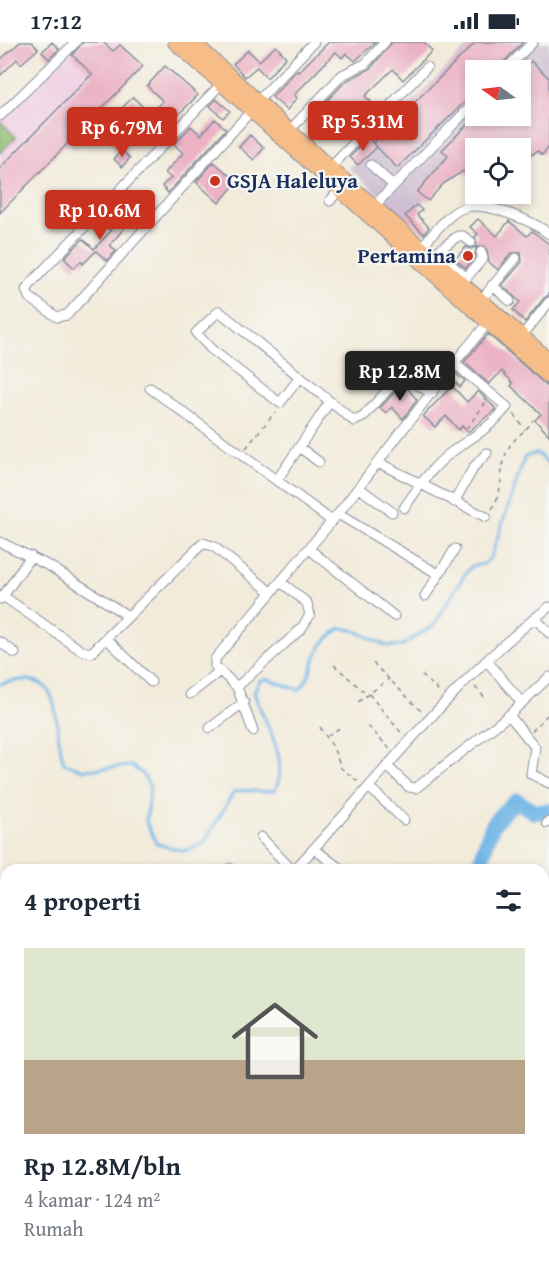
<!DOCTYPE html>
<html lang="id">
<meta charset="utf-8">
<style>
:root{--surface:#fff;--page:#f6f6f7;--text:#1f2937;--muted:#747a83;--accent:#c8321e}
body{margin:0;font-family:"Gentium Book Plus",serif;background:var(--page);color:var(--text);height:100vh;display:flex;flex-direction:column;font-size:22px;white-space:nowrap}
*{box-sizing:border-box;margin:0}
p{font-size:20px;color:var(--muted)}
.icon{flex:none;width:33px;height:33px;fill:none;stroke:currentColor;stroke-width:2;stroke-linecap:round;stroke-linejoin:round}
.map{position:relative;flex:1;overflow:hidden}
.details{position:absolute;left:0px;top:822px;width:549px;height:404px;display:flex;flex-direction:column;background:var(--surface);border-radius:18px 18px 0 0;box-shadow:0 3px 9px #0003}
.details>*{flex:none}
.needle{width:39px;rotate:284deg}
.tools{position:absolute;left:465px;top:18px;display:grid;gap:12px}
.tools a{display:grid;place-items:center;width:66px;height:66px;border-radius:0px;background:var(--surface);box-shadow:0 3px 9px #0003;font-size:30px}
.price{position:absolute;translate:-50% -51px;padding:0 14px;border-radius:6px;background:var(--accent);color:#fff;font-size:20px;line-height:39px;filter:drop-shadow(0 2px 3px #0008)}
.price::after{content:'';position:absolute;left:50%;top:36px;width:18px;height:14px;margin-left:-9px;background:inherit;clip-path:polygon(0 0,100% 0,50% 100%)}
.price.on{background:#222;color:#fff}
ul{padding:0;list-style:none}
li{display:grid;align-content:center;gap:12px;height:318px;padding:0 24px}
li span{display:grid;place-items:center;height:186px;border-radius:0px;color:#555}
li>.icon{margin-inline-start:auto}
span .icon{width:108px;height:108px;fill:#fffc;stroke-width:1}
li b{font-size:26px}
h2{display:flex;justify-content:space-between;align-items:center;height:72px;padding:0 24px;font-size:26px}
.status{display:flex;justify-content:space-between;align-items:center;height:42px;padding:0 30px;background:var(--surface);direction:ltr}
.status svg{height:16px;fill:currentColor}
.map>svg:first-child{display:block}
.built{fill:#f0d0e4}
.industrial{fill:#cebed1;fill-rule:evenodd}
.garden{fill:url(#garden-dots);stroke:#5a7a69;stroke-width:1.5}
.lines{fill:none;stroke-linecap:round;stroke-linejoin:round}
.stream{stroke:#6fb5e6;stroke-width:3}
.river{stroke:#6fb5e6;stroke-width:16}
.building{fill:#ebb2c5}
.minor-casing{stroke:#868d9c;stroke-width:11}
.highway-casing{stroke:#868d9c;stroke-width:16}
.path{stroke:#868d9c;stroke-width:1.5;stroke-dasharray:4.5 4.5;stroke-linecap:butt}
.minor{stroke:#fff;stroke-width:9}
.highway{stroke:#f7bd88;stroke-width:14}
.rail{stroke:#1b2f5e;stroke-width:3}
.poi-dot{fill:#c8321e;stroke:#f6f6f2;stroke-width:2}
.labels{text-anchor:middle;stroke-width:4.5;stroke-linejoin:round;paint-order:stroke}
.poi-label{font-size:21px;font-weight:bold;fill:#1b2f5e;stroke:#f6f6f2;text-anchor:start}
</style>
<div class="status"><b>17:12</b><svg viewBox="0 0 49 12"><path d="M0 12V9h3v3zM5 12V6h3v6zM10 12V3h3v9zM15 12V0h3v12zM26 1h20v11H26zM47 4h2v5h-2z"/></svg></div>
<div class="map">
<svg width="549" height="1225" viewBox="0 0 549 1225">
<defs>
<pattern id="garden-dots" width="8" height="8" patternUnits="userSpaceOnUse" patternTransform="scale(1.5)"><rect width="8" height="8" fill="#98c674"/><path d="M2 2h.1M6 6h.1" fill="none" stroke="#82aa67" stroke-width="1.8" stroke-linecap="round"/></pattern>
</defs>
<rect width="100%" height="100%" fill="#f6f6f2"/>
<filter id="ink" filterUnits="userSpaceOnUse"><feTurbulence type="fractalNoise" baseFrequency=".0167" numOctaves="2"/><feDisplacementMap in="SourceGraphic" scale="12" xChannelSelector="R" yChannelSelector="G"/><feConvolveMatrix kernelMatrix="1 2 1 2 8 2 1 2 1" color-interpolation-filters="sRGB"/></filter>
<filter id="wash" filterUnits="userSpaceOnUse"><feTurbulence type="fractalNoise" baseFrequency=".008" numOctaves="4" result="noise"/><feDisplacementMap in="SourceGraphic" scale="24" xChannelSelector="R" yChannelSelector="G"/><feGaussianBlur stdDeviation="1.35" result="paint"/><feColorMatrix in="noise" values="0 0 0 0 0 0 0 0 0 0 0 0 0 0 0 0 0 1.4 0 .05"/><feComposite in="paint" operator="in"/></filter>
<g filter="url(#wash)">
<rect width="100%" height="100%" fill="#f2ebda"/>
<path class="built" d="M 81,0 L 122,0 L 0,126 L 0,80 Z"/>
<path class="industrial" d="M 471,0 L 549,0 L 549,97 L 518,106 L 476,106 L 441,128 L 411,182 L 349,126 ZM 476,28 L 520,28 L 520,74 L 476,74 Z"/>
<path class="garden" d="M 0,79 L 16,95 L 0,111 Z"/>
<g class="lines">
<path class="stream" d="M 0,642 C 69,622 50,677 64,721 L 84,728 L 131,724 L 142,731 L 150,745 L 146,780 L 157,802 L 184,809 L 204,801 L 234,750 C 248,745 260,753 275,748 C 291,717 263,680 254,650 L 260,638 L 267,637 L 299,648 C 310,638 311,623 318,610 C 323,599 331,593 341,586 L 353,588 L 387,604 L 401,604 L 434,583 L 465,532 L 472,524 L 484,522 L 491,515 L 525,415 L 537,411 L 549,422"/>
<path class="river" d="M 478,828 C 490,795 485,782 517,759 L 534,770 L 549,769
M 477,1225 L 479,1220"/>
</g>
<g id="blocks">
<path class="building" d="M 20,0 L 32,0 L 38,7 L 21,22 L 17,17 L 0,34 L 0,18 Z
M 52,0 L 59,7 L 49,17 L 42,10 Z
M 83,0 L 103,0 L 113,9 L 120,3 L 143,24 L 0,171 L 0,126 L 92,32 L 72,13 Z
M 329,0 L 376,0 L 355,19 L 346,11 L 342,16 L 336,10 L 294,53 L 297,56 L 287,68 L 272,55 L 297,28 L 298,30 Z
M 392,0 L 424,0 L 432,9 L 403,38 L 393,27 L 365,54 L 371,60 L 333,92 L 315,71 L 346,39 L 370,27 Z
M 476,0 L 523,0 L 496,28 L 476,28 L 476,49 L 397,126 L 373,101 Z
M 276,4 L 286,15 L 267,36 L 257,25 L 245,35 L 233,22 L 248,8 L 259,19 Z
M 531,19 L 549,36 L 549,105 L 542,113 L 538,109 L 520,119 L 520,106 L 476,106 L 476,133 L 472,137 L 463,129 L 443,142 L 428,159 L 417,150 L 448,114 L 442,108 L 476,74 L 520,74 L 520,29 Z
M 165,24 L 198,53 L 163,88 L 148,75 L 163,59 L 147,44 Z
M 133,55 L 148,70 L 115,103 L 100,88 Z
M 216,57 L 230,69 L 223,76 L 210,64 Z
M 215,77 L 226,87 L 168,151 L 162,144 L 171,136 L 165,131 L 183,111 L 174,102 L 191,84 L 201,93 Z
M 250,93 L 264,106 L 254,118 L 239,105 Z
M 368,96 L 377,105 L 358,123 L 350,115 Z
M 122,108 L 130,116 L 122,125 L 114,117 Z
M 214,120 L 237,140 L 219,161 L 196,140 Z
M 416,163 L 422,168 L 417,173 L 429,185 L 424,192 L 405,174 Z
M 117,166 L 131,178 L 110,203 L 116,209 L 107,219 L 96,209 L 83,222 L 81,219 L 74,226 L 64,216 L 83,197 L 94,207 L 111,189 L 103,182 Z
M 478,177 L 497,194 L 509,179 L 527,194 L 532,189 L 549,202 L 549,253 L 544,256 L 525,280 L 513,268 L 520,260 L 502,243 L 522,220 L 521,211 L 511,211 L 498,228 L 489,220 L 487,208 L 483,204 L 476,206 L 475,215 L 466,226 L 455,217 L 466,205 L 471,207 L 477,204 L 475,195 L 478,192 L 470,185 Z
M 488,292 L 549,346 L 549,393 L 535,378 L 541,372 L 511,344 L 513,341 L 502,329 L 489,342 L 464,320 Z
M 455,331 L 465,339 L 460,345 L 451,336 Z
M 403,341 L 417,358 L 403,377 L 392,365 L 386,371 L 380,366 Z
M 452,344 L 467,360 L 478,349 L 496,367 L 468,390 L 462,384 L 459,388 L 446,374 L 435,385 L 423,374 Z"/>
</g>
</g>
<g filter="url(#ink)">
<use href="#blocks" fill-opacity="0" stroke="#868d9c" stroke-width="1.5"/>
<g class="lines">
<defs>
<path id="minor" d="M 505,28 L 533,0
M 221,42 L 34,238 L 26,248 L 29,255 L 57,275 L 67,273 L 251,69
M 257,60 L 314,0
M 0,74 L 76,0
M 289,89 L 342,33 L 365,22 L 385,0
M 371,123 L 393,143
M 330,126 L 427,25
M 330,159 L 339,148
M 374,164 L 476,59
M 421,205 C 433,193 449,169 466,165 C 486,160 534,179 549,192
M 436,210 L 466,235
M 431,214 L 458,194 L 463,194 L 471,200
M 462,241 L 483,216 L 481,210
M 492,243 L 510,259
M 481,258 L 516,216
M 522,294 L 549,260
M 300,335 L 280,361 L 211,307 L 196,291 L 219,269 L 354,379 L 363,375 L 402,332 L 432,352
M 150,346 L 332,479
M 299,405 L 319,420
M 379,421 L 486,475
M 277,438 L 329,361
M 359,446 L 392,470
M 454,460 L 474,425 L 487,411
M 404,466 C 418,446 433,423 453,409 C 475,393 490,386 507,365 L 454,321
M 338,472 L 438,532
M 0,500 L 51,525 L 128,574
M 309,507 L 394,574
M 3,554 L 82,609 L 91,611 L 203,501 L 213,504 L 271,550
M 425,554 L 455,507
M 1,557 L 31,514
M 535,576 L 549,591
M 107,597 L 151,640
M 0,600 L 15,611
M 487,619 L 522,661
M 237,645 L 301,587 L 310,573 L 307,561 L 281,540
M 190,652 L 220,629
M 509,673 L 535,705 L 531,732 L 549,741
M 210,686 L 244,660
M 253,689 L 237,645 L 215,624 L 215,617 L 338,472 L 454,321 L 488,281
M 388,725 L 409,745 L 416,746 L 509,673 L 549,635
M 369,745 L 404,778
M 547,781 L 549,780
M 261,795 L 292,828
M 314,807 L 342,828
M 230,826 L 232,828
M 294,828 C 377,740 452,639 549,565
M 543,922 L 549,914
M 0,964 L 6,969
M 543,1094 L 549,1085
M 0,1131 L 6,1124"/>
<path id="highway" d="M 175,0 L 549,335
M 193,0 L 330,126 L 549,318"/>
</defs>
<use href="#minor" class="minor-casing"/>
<use href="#highway" class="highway-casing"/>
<path class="path" d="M 514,372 L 525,388
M 467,386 L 486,360
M 246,406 L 275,370
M 492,467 C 505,446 498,428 508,407 C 514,395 527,389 533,378
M 373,621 L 423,671
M 334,623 L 368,653
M 422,633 L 441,651
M 475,645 L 486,657
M 369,652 L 403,693
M 358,660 L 389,637
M 368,684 L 390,707
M 320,685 L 333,705 L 341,726 L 360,741
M 532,689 L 549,671
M 328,694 L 342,684"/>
<use href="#minor" class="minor"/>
<use href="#highway" class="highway"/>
<path class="rail" d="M 0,1002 L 6,1006
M 418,1220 L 429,1225"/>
</g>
</g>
<g class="poi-dot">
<circle cx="215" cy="139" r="6"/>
<circle cx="468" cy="214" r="6"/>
</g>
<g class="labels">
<g class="poi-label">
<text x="227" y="146">GSJA Haleluya</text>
<text x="456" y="221" text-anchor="end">Pertamina</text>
</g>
</g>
</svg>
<div class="tools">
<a><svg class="needle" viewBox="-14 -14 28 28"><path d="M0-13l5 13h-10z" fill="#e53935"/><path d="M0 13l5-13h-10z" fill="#747a83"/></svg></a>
<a><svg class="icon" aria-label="locate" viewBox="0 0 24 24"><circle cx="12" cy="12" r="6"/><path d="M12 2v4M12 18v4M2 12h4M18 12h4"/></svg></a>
</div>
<b class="price" style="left:363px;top:110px">Rp 5.31M</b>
<b class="price" style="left:122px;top:116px">Rp 6.79M</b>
<b class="price" style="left:100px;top:199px">Rp 10.6M</b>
<b class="price on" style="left:400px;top:360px">Rp 12.8M</b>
<section class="details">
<h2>4 properti<svg class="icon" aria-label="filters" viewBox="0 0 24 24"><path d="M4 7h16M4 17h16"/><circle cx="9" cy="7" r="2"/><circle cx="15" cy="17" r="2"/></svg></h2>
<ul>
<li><span style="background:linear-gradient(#dfe7d0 60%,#b9a48a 0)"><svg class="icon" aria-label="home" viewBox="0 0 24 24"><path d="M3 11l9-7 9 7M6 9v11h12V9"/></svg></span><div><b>Rp 12.8M/bln</b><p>4 kamar · 124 m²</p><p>Rumah</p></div></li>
</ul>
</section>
</div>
